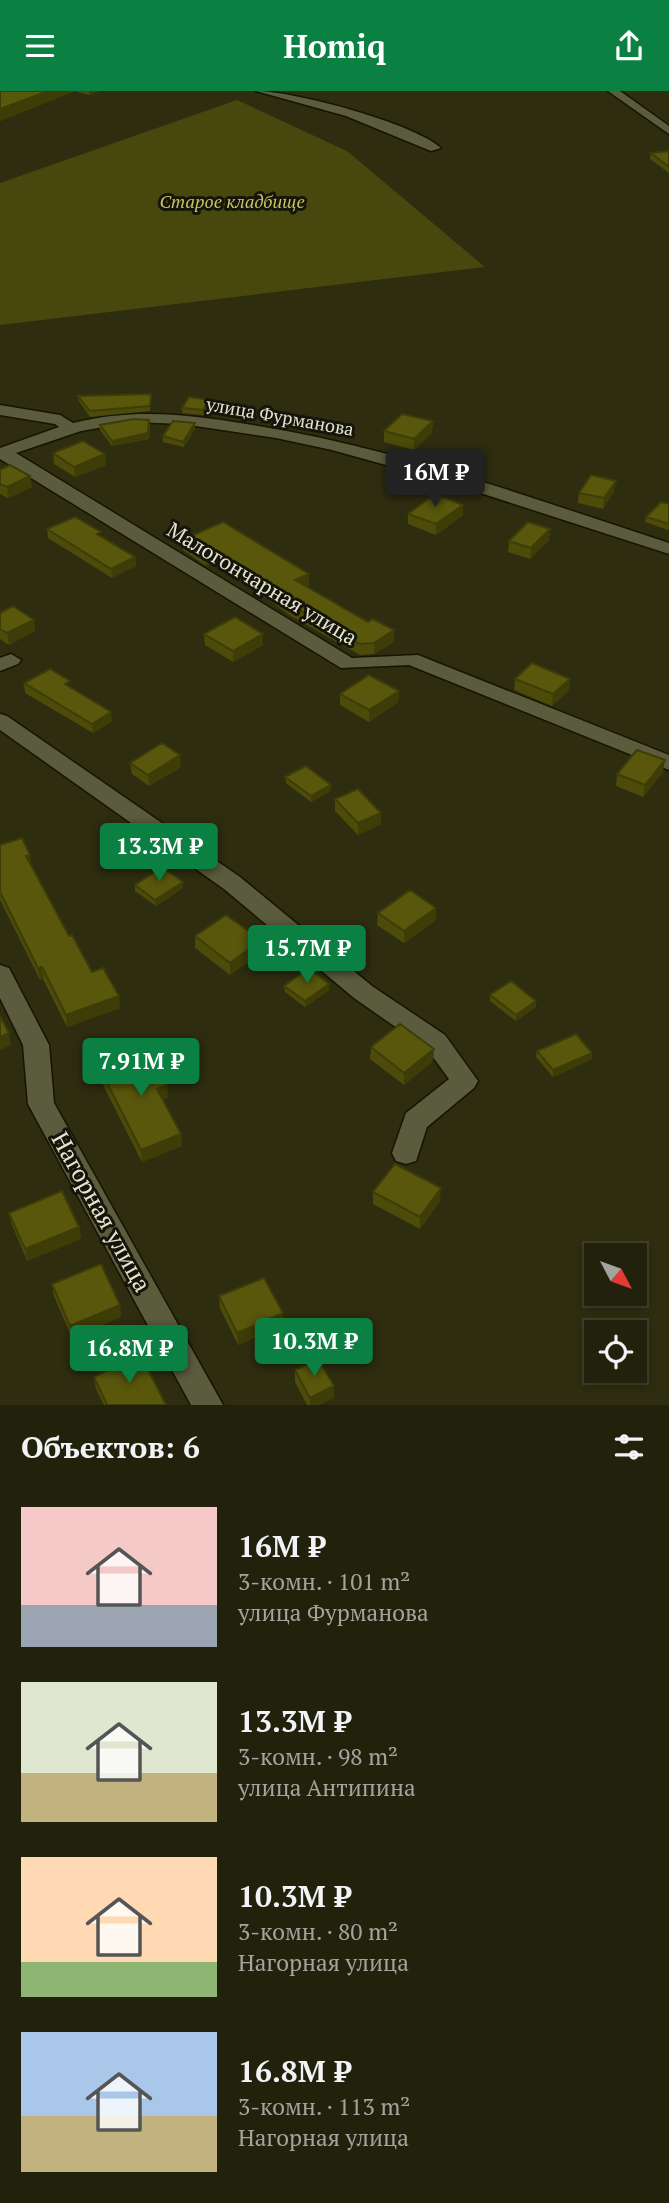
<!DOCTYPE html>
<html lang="ru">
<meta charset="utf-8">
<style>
:root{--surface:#22220c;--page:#2e2f1a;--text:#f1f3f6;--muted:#a2a49d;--line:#3f3f2d;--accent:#0b8043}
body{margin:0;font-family:"PT Serif",serif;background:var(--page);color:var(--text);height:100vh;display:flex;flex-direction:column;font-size:26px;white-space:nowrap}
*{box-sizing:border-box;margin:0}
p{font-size:23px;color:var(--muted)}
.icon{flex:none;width:38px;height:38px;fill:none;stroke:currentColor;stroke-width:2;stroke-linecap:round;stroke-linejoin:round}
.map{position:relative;height:1314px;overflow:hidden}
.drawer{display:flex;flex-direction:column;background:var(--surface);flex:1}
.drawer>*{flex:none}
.needle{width:46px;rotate:131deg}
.controls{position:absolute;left:584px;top:1152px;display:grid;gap:14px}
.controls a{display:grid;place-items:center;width:63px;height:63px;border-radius:0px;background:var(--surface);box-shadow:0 4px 10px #0003,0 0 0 2px var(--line);font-size:35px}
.price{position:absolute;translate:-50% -60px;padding:0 16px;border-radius:7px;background:var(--accent);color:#fff;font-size:23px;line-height:46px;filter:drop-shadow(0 2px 4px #0008)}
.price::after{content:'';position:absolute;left:50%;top:42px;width:21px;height:16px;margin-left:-10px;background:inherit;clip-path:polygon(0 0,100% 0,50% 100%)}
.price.selected{background:#222;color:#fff}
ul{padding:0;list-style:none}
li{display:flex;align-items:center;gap:21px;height:175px;padding:0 21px}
li span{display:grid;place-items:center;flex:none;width:196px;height:140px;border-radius:0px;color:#555}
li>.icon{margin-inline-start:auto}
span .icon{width:84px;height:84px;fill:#fffc;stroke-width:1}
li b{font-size:30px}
h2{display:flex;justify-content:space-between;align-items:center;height:84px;padding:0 21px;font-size:30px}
header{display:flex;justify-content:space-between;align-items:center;height:91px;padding:0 21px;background:var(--accent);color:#fff;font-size:32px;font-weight:700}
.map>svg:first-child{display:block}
.green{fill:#48470e}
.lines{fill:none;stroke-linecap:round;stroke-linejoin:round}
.minor-casing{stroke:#161500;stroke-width:3}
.minor{fill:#5b5b3d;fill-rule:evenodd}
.wall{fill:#4d4b0a}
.shaded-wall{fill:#3e3d08}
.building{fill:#59570c;stroke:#3e3d08;stroke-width:2}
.labels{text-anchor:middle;stroke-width:6;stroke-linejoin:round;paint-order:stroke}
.far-park-label{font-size:18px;font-style:italic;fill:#c6c463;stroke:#151509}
.far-street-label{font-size:18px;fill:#e4e4d3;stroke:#151509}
.street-label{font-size:21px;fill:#e4e4d3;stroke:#151509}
.near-street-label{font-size:24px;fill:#e4e4d3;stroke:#151509}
</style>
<header><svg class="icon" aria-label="menu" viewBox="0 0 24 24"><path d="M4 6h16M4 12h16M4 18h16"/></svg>Homiq<svg class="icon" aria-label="share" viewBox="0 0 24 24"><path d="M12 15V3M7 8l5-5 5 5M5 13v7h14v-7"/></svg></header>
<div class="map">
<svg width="669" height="1314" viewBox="0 0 669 1314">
<rect width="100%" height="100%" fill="#2e2d10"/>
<path class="green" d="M 237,9 L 347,60 L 485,176 L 0,234 L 0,92 Z"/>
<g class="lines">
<defs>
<path id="minor" d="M 256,0 C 294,0 413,32 441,57 L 431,60 L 346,25 Z
M 608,0 L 620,0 L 669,35 L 669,43 Z
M 0,314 L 60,324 L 73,332 C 133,317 187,323 246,333 C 392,355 530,407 669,452 L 669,463 L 440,389 L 332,359 L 276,347 L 182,333 L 134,331 L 81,340 L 16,362 L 352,567 L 418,564 L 669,664 L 669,679 L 409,574 L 341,577 L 0,368 L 0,357 L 59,336 L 55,333 L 0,324 Z
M 11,563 L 21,569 L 18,573 L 0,580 L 0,567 Z
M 0,623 L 7,625 L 240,786 L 372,895 L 445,944 L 478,990 L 474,997 L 427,1036 L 416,1070 L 406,1073 L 396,1070 L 392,1062 L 406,1022 L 449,988 L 427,958 L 354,907 L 224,798 L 0,639 Z
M 0,874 L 9,877 L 49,954 L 54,1012 L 223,1314 L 191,1314 L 28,1013 L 23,954 L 0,907 Z"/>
</defs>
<use href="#minor" class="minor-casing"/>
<use href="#minor" class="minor"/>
</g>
<path class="wall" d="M 0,0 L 99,0 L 89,4 L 75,0 L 0,30 Z
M 669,60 L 669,82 L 650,68 L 651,62 Z
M 78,305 L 151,308 L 150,320 L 90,326 L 79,310 Z
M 210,309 L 210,314 L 204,324 L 182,322 L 182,317 Z
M 433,330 L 432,341 L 414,359 L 384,351 L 384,340 Z
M 195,332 L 195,338 L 184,356 L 163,351 L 163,345 Z
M 100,334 L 150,334 L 149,348 L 112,355 L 100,339 Z
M 53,362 L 106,374 L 75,386 L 54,373 Z
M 0,379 L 30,385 L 32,396 L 8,407 L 0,403 Z
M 614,400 L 603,418 L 578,412 L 579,402 Z
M 669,413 L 669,437 L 668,439 L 645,431 L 646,426 Z
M 463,414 L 463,424 L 436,444 L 408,433 L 408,423 Z
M 47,438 L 101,446 L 135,466 L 136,475 L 112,487 L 48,447 Z
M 182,449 L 309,483 L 309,494 L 306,495 L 368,531 L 394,539 L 394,551 L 374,563 L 360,564 L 291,525 L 215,471 L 206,475 L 183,459 Z
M 549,449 L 530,468 L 508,461 L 509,450 Z
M 0,522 L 34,529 L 35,540 L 9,554 L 0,548 Z
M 204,543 L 263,554 L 233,571 L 205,554 Z
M 515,588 L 570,588 L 569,599 L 552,615 L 514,599 Z
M 24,592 L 112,630 L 93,642 L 25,602 Z
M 399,600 L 398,611 L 369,631 L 340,614 L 340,603 Z
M 130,672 L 181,676 L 149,695 L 132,683 Z
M 663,681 L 643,706 L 616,695 L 617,683 Z
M 285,686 L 331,700 L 311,711 L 286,692 Z
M 335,708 L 381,733 L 358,744 L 335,720 Z
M 0,754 L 31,776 L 69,845 L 92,881 L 120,917 L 67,936 L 43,888 L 40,889 L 0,809 Z
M 135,794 L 183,797 L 156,815 L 135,800 Z
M 378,822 L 436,829 L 404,852 L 377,834 Z
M 195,845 L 261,849 L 261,861 L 230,884 L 195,857 Z
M 284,895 L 329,899 L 305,916 L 285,901 Z
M 490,904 L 536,910 L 536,916 L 516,930 L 490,910 Z
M 371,956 L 434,958 L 433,970 L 404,994 L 370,968 Z
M 537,960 L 592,968 L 553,986 L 536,966 Z
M 99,976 L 168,1006 L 162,1008 L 182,1055 L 142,1071 L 100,988 Z
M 373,1101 L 440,1110 L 420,1138 L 373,1113 Z
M 9,1122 L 79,1136 L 81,1148 L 27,1170 L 12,1134 Z
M 52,1193 L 120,1214 L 121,1226 L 72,1247 L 54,1205 Z
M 219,1205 L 283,1222 L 283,1234 L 238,1254 L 220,1217 Z
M 295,1279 L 334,1307 L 319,1314 L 307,1314 L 295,1291 Z
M 94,1286 L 166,1314 L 104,1314 L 96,1298 Z"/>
<path class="shaded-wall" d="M 48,0 L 75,0 L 0,30 L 0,18 Z
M 89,0 L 99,0 L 89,4 Z
M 210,309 L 210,314 L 204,324 L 203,319 Z
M 149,329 L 149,348 L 112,355 L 112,350 Z
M 433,330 L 432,341 L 414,359 L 414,348 Z
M 195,332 L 195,338 L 184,356 L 183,351 Z
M 105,363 L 106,374 L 75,386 L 74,376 Z
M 30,385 L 32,396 L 8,407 L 7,396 Z
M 616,390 L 614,400 L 603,418 L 604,407 Z
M 463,414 L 463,424 L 436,444 L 436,433 Z
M 550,438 L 549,449 L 530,468 L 531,457 Z
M 214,460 L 215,471 L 206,475 L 205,464 Z
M 135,466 L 136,475 L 112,487 L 111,478 Z
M 309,483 L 309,494 L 295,500 L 295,489 Z
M 34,529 L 35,540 L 9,554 L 7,542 Z
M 394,539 L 394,551 L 374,563 L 374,552 Z
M 263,543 L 263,554 L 233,571 L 233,560 Z
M 570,588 L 569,599 L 552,615 L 553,603 Z
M 399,600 L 398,611 L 369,631 L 369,619 Z
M 111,621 L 112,630 L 93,642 L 92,633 Z
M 180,664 L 181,676 L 149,695 L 148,684 Z
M 665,669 L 663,681 L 643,706 L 645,694 Z
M 331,694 L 331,700 L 311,711 L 311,705 Z
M 381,722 L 381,733 L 358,744 L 358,732 Z
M 30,764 L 32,776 L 26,765 Z
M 183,791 L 183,797 L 156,815 L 155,809 Z
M 436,817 L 436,829 L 404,852 L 404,840 Z
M 261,849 L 261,861 L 230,884 L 230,872 Z
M 42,876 L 43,888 L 40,889 L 38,877 Z
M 329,893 L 329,899 L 305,916 L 305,910 Z
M 119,905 L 120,917 L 67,936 L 66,924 Z
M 536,910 L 536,916 L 516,930 L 516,924 Z
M 9,942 L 11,954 L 0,959 L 0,946 Z
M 434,958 L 433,970 L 404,994 L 404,982 Z
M 592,962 L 592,968 L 553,986 L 553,979 Z
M 167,994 L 168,1006 L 158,1010 L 157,998 Z
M 181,1043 L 182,1055 L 142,1071 L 141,1059 Z
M 441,1097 L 440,1110 L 420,1138 L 420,1126 Z
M 79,1136 L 81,1148 L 27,1170 L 25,1158 Z
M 120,1214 L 121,1226 L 72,1247 L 70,1235 Z
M 283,1222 L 283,1234 L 238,1254 L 237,1242 Z
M 334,1295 L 334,1307 L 319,1314 L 310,1314 L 310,1307 Z"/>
<path class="building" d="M 0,0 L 48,0 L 0,18 Z
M 669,60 L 669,76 L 651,62 Z
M 151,303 L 150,315 L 90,320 L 78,305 Z
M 189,306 L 210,309 L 203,319 L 182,317 Z
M 402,323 L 433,330 L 414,348 L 384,340 Z
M 134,328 L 149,329 L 148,342 L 112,350 L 100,334 Z
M 173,330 L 195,332 L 183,351 L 163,345 Z
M 83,350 L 105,363 L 74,376 L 53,362 Z
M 10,374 L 30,385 L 7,396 L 0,393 L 0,379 Z
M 591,384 L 616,390 L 604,407 L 579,402 Z
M 435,403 L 463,414 L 436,433 L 408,423 Z
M 661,411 L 669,413 L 669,433 L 646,426 Z
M 75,426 L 101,441 L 97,443 L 135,466 L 111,478 L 47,438 Z
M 223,431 L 309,483 L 295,489 L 368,531 L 373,528 L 394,539 L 374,552 L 360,553 L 291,514 L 214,460 L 205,464 L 182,449 Z
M 528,431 L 550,438 L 531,457 L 509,450 Z
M 13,515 L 34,529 L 7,542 L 0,538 L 0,522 Z
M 235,526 L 263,543 L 233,560 L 204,543 Z
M 532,572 L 570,588 L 553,603 L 515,588 Z
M 50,578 L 70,590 L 65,593 L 111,621 L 92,633 L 24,592 Z
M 369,584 L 399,600 L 369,619 L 340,603 Z
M 162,652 L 180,664 L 148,684 L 130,672 Z
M 637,659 L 665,669 L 645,694 L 617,683 Z
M 306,675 L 331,694 L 311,705 L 285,686 Z
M 358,698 L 381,722 L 358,732 L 335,708 Z
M 22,747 L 30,764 L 26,765 L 69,845 L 72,844 L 92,881 L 103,877 L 119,905 L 66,924 L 42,876 L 38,877 L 0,801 L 0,754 Z
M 162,776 L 183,791 L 155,809 L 135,794 Z
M 410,799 L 436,817 L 404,840 L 378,822 Z
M 226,824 L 261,849 L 230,872 L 195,845 Z
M 309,877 L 329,893 L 305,910 L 284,895 Z
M 511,890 L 536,910 L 516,924 L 490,904 Z
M 0,925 L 9,942 L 0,946 Z
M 400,933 L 434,958 L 404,982 L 371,956 Z
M 576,943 L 592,962 L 553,979 L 537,960 Z
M 146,958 L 167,994 L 157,998 L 181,1043 L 141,1059 L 99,976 Z
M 395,1073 L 441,1097 L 420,1126 L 373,1101 Z
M 62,1100 L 79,1136 L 25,1158 L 9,1122 Z
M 101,1173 L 120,1214 L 70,1235 L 52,1193 Z
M 264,1187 L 283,1222 L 237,1242 L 219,1205 Z
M 140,1263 L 166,1314 L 107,1314 L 94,1286 Z
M 318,1268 L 334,1295 L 310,1307 L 295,1279 Z"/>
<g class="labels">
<g class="far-park-label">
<text x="232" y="117">Старое кладбище</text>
</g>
<g class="far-street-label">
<text transform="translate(280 326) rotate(10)" y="6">улица Фурманова</text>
</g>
<g class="street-label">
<text transform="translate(262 493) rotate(31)" y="7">Малогончарная улица</text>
</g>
<g class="near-street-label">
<text transform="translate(101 1121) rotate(61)" y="8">Нагорная улица</text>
</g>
</g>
</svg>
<div class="controls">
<a><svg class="needle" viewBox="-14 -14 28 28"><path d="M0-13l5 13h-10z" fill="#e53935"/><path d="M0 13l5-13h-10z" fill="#a2a49d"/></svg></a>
<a><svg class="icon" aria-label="locate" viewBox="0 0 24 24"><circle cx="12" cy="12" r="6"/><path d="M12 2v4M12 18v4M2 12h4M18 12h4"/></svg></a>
</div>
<b class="price selected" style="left:435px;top:418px">16M ₽</b>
<b class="price" style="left:159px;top:792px">13.3M ₽</b>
<b class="price" style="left:307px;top:894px">15.7M ₽</b>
<b class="price" style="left:141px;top:1007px">7.91M ₽</b>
<b class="price" style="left:314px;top:1287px">10.3M ₽</b>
<b class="price" style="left:129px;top:1294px">16.8M ₽</b>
</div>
<section class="drawer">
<h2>Объектов: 6<svg class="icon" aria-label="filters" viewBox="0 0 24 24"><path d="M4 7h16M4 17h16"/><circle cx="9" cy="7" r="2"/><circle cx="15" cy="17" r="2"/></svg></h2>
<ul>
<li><span style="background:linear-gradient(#f6c9c9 70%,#9aa5b1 0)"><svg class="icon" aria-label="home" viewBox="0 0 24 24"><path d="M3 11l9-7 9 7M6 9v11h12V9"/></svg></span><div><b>16M ₽</b><p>3-комн. · 101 m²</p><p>улица Фурманова</p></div></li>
<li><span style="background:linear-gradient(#dfe7d0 65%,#c2b280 0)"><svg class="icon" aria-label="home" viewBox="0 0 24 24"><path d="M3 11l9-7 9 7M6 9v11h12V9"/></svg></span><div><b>13.3M ₽</b><p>3-комн. · 98 m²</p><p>улица Антипина</p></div></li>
<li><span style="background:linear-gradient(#ffd9b3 75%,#8fb573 0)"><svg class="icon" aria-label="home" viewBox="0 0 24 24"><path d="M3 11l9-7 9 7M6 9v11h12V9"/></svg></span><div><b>10.3M ₽</b><p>3-комн. · 80 m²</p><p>Нагорная улица</p></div></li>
<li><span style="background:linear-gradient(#a9c7e8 60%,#c2b280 0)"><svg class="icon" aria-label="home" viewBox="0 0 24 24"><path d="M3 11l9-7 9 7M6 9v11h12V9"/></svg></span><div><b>16.8M ₽</b><p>3-комн. · 113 m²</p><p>Нагорная улица</p></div></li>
</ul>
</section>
